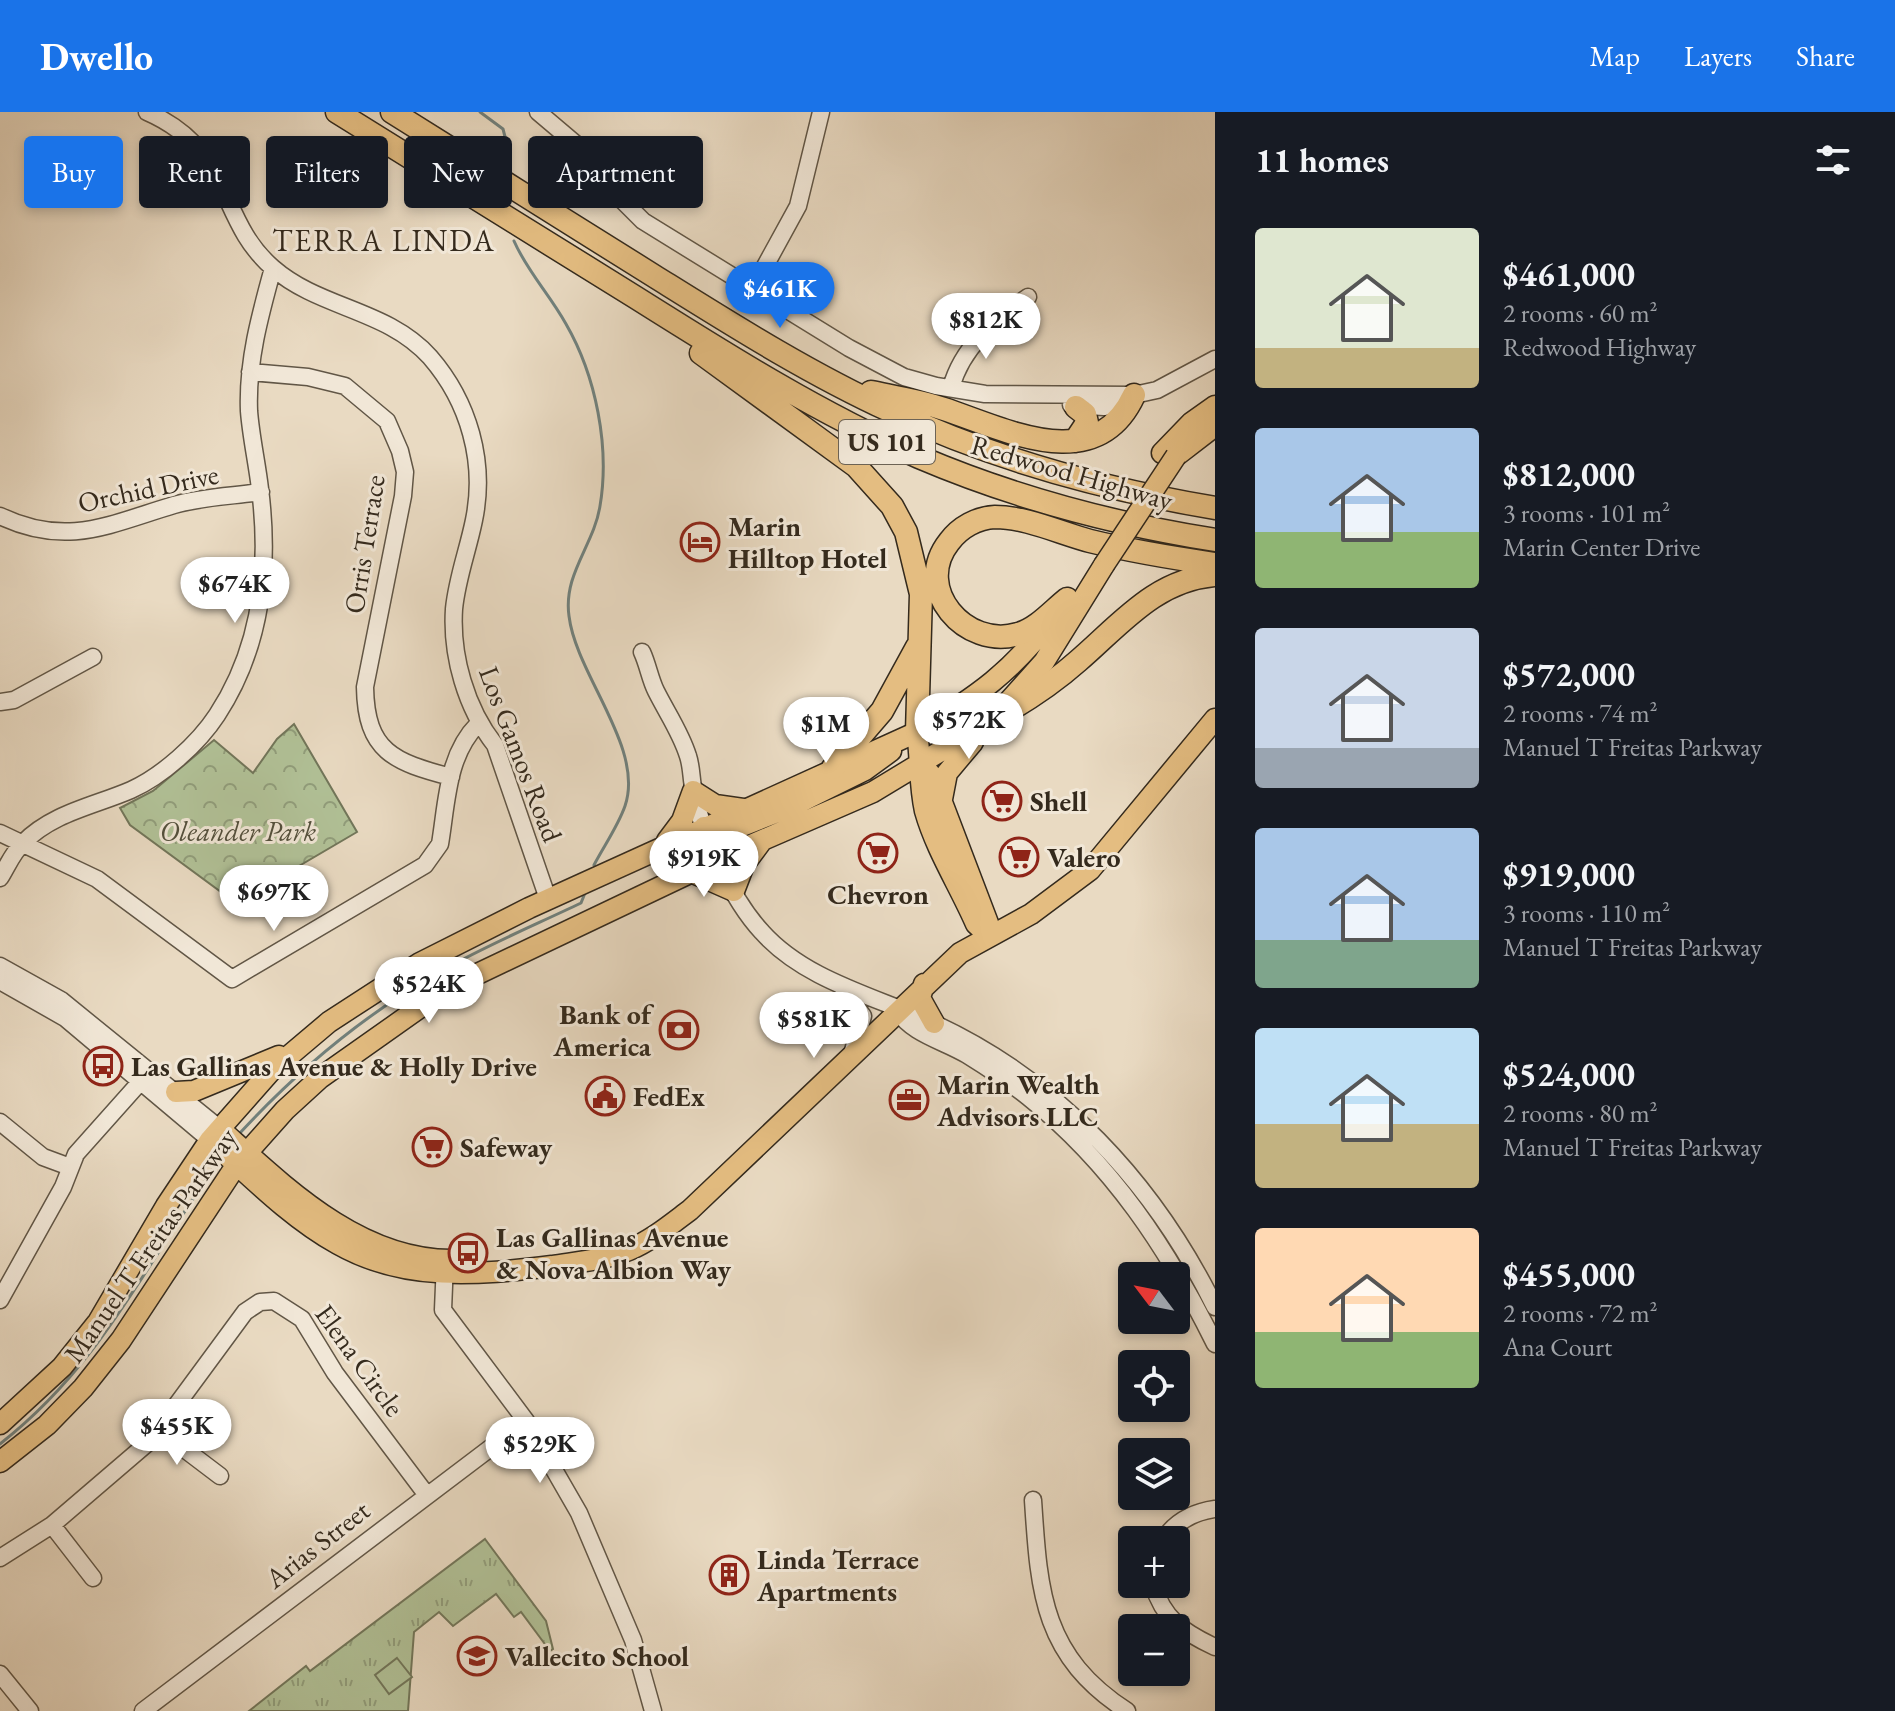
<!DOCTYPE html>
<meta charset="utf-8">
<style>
:root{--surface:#171b24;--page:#20242c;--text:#f1f3f6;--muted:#9ea1a6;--accent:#1a73e8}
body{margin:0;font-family:"EB Garamond",serif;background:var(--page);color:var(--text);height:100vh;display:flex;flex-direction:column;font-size:30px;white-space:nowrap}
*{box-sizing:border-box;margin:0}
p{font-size:26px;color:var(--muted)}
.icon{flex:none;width:44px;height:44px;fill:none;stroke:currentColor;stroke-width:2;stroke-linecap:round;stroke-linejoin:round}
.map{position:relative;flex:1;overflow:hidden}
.panel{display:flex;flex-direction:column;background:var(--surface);width:680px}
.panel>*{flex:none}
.banner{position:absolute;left:24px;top:24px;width:760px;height:72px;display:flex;gap:16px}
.needle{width:52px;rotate:302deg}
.buttons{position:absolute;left:1118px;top:1150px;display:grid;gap:16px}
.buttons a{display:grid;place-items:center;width:72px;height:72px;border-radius:8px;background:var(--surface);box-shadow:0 4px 12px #0003;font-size:40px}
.price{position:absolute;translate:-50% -68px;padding:0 18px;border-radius:28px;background:#fff;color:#222;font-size:26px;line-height:52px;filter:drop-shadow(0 2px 4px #0008)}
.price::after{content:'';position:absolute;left:50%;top:48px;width:24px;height:18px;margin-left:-12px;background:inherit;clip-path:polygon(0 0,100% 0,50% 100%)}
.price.on{background:var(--accent);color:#fff}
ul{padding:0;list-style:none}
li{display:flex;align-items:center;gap:24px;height:200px;padding:0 40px}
li span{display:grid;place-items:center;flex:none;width:224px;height:160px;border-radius:8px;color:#555}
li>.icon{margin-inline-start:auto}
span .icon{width:96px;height:96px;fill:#fffc;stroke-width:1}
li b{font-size:34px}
h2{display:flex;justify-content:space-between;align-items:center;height:96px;padding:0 40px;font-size:34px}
.pill{padding:0 28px;border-radius:8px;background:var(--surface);box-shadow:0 4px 12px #0003;font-size:28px;line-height:72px}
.pill.on{background:var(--accent);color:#fff}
header{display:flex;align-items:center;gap:48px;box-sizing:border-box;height:112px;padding:0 40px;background:var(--accent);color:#fff}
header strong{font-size:38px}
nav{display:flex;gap:44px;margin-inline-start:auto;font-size:28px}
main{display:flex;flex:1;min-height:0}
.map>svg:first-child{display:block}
.grass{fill:url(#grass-tufts);stroke:#72765a;stroke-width:2}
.park{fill:url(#park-crowns);stroke:#72765a;stroke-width:2}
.pitch{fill:#b1c197;stroke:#72765a;stroke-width:2}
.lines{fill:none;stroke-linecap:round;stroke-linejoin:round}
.stream{stroke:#71807c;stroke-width:3}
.minor-casing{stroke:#615646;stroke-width:19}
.major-casing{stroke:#342a1d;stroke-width:23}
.highway-casing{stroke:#342a1d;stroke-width:25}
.minor{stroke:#f1e7d7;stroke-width:16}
.major{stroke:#e4bd81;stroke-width:20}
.highway{stroke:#e4bd81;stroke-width:22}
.major-bridge-casing{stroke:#342a1d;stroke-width:23;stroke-linecap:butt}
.major-bridge{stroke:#e4bd81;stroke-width:20}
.labels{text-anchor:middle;stroke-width:6;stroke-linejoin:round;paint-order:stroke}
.shield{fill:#f1e7d7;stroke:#6d6355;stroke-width:2}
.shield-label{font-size:26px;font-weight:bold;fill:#342a1d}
.street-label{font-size:28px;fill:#342a1d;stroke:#f1e7d7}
.poi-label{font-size:28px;font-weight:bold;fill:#342a1d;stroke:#f1e7d7;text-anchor:start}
.park-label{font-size:28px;font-style:italic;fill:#53503c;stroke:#f1e7d7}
.neighbourhood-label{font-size:30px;letter-spacing:2px;fill:#342a1d;stroke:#f1e7d7}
</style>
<header>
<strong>Dwello</strong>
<nav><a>Map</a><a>Layers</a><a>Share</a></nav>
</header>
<main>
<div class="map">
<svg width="1215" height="1599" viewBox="0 0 1215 1599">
<defs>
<pattern id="grass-tufts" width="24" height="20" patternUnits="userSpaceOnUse" patternTransform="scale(2)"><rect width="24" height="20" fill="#b1c197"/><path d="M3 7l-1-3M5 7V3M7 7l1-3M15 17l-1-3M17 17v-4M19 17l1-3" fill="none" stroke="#919d7b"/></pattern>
<pattern id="park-crowns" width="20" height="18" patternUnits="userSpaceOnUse" patternTransform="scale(2)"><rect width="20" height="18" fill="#b1c197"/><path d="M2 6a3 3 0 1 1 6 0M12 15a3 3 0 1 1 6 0" fill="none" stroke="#919d7b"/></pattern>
</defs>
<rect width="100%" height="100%" fill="#e9dac2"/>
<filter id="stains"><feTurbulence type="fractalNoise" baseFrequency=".0025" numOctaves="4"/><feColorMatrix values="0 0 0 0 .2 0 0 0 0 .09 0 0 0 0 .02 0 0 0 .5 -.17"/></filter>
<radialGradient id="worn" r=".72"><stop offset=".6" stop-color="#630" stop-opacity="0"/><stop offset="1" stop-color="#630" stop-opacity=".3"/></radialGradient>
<path class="grass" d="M 485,1427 L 546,1509 L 553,1537 L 550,1539 L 521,1500 L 514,1505 L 496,1482 L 453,1514 L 439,1500 L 414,1520 L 408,1599 L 249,1599 L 306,1554 L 310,1559 Z"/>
<path class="park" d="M 294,612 L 357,720 L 236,791 L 130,713 L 120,696 L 153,679 L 214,628 L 253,661 L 277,627 Z"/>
<path class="pitch" d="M 397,1546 L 412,1565 L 389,1582 L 375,1563 Z"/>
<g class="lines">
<path class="stream" d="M 480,0 L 503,17 L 510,44
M 514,129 C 527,159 550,183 566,212 C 596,264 610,335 600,394 C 594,433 563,462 569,504 C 576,563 645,636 625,694 C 618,714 604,734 594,753
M 239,1022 C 299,957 366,901 443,858 C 487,833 535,813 581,791 L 585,781
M 0,1332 C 103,1251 145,1152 219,1049"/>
<defs>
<path id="minor" d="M 147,0 C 234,38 216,107 273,156 C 320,197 387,197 430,245 C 469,290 486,350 474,408 C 468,438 457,466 454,497 C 451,544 466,596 495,633 L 548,787
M 538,0 L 577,33 L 614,80 L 643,109 L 849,236 L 904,265 L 936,274 L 985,282 L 1134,283 L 1157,278 L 1215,247
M 752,178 L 798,94 L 821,0
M 250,260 L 308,265 L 345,274 L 387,309 L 400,339 L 405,360 L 403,384 L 365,575 C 366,640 394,650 451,665
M 951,276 C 962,235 994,209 1028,185
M 1071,293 L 1104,295 L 1130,287
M 0,404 C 67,436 110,412 174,393 C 201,385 233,384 261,380
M 642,540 C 648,553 650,567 656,579 C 667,601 681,621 688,644 C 692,656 691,668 694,680 C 702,723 732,788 762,820 C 805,868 874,884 931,910 C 1058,968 1154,1071 1215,1195
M 0,590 L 14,588 L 93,545
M 0,721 L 97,767 L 232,867 L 425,753 L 440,732 C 447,690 447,643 478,612
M 0,766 C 7,755 13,740 23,731 C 52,701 94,694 131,678 C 162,664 198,632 217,603 C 261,536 270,456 260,377 C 257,351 251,325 249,299 C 247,250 260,203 273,156
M 0,854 L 61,888 L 220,1017
M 0,869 L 65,906 L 210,1028
M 842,875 L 863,904 L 852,942
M 897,898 C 911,922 944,929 967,943 C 988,956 1009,970 1028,985 C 1112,1052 1168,1137 1215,1232
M 0,1010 L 43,1045 L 70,1055
M 445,1150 L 443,1198 L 526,1309 L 579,1401 L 633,1528 L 653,1599
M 0,1188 L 63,1075 L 76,1042 L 150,959
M 158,1317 L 220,1364
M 1033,1388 C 1039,1480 1042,1544 1127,1599
M 52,1413 L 93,1466
M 1163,1428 C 1175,1410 1194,1400 1215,1397
M 0,1446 L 52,1413 L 150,1329 L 245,1200 L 260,1190 L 274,1189 L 302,1207 L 335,1261 L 426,1382
M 1153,1472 C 1163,1507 1183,1520 1215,1535
M 0,1562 L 30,1599
M 143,1599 L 526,1309"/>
<path id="major" d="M 1162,341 L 1191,311 L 1215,294
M 1176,344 L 1215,314
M 917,620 C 921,647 919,672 925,699 C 936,738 960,775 976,812 L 989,824
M 925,656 L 932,664 L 988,811
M 942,687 L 947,661 L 973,630
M 667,729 L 682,709 L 693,679 L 715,693 L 743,697
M 719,747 L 728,725 L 737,716 L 790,695 L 865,658 L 891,639
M 691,760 L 734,779 L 744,753 L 761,730
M 691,760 L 702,740 L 704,715
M 924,872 L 920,886 L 934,911
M 176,980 L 194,979 L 279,944
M 220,1017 C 285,1075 359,1149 453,1148
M 210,1028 C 250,1064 291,1106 338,1132 C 405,1170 478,1163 552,1154 C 577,1150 605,1148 629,1138 C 652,1128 670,1113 690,1098 L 960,841 L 1031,802 L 1090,758 L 1215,607
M 0,1312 L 62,1255 L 98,1210 L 166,1094 L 210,1028 L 271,959 L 329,910 L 420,851 L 529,796 L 917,620 C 977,585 1013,559 1055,503
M 0,1350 L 47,1313 L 83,1276 L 121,1228 L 237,1052 L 285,998 L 320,966 L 446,877 L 719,747 L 873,680 L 992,608 L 1044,550 L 1104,453"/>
<path id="highway" d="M 337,0 C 436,62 536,123 635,185 C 727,243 819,301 919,345 C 1013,385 1114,412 1215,428
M 392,0 C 479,55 567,109 654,164 C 731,212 808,261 891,299 C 993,347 1103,377 1215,396
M 701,241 L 856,354 L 892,394 L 906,420 L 921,482 L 917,620
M 871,280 C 895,285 920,289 944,297 C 1007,318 1096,365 1134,283
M 1075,329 L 1087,311 L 1085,302 L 1076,295
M 1067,487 C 1052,499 1037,517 1018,522 C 966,538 912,477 949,430 C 960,415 977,406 995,405 C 1026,405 1060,421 1090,429 C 1131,439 1173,446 1215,452
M 992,608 C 1023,591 1051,573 1078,549 C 1121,512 1155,468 1215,463
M 833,656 L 882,599 L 917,535"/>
</defs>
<use href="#minor" class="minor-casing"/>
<use href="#major" class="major-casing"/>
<use href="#highway" class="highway-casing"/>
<use href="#minor" class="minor"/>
<use href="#major" class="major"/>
<use href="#highway" class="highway"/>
<defs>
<path id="major-bridge" d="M 1104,453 L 1176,344"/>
</defs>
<use href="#major-bridge" class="major-bridge-casing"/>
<use href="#major-bridge" class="major-bridge"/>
</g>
<defs>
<symbol id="hotel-ring" viewBox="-11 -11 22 22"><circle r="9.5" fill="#f1e7d7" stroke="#8f2418" stroke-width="1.5"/><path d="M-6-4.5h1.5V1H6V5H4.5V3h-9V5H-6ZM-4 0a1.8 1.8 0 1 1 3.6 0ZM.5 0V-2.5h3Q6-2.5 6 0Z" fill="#8f2418"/></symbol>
<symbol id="supermarket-ring" viewBox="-11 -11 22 22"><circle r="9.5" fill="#f1e7d7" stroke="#8f2418" stroke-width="1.5"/><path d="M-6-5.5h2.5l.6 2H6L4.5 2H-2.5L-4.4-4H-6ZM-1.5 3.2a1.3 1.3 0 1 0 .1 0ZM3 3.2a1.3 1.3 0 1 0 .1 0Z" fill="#8f2418"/></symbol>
<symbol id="bank-ring" viewBox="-11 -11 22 22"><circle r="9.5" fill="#f1e7d7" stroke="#8f2418" stroke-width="1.5"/><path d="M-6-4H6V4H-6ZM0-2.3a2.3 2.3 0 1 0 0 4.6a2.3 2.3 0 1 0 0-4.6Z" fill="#8f2418"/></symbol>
<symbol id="bus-ring" viewBox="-11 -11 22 22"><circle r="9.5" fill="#f1e7d7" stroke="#8f2418" stroke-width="1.5"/><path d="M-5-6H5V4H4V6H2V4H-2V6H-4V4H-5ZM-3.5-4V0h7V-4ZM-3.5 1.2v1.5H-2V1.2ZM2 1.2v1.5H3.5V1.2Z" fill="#8f2418"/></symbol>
<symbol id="civic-ring" viewBox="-11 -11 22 22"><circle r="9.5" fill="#f1e7d7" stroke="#8f2418" stroke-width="1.5"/><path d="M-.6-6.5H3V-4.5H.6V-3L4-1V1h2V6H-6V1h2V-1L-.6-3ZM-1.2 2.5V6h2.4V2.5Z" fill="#8f2418"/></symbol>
<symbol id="office-ring" viewBox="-11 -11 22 22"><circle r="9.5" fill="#f1e7d7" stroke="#8f2418" stroke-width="1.5"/><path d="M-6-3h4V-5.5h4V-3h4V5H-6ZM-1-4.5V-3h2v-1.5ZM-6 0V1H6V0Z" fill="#8f2418"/></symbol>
<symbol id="building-ring" viewBox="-11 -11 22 22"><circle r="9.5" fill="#f1e7d7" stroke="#8f2418" stroke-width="1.5"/><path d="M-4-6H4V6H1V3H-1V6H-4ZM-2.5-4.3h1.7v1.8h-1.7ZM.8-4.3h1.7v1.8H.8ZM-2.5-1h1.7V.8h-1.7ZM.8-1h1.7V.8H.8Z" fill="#8f2418"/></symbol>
<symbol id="school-ring" viewBox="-11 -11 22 22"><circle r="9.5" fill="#f1e7d7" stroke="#8f2418" stroke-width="1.5"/><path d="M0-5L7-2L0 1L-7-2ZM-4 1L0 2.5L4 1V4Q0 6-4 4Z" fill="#8f2418"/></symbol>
</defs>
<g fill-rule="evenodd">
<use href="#hotel-ring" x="678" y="408" width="44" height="44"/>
<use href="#supermarket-ring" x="980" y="667" width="44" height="44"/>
<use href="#supermarket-ring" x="856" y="719" width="44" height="44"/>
<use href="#supermarket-ring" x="997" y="723" width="44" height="44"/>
<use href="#bank-ring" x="657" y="896" width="44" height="44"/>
<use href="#bus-ring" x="81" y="932" width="44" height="44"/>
<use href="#civic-ring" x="583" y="962" width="44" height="44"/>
<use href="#office-ring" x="887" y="966" width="44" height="44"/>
<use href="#supermarket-ring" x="410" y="1013" width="44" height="44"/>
<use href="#bus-ring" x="446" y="1119" width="44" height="44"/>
<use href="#building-ring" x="707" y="1441" width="44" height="44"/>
<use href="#school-ring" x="455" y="1522" width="44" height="44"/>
</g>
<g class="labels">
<rect class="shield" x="839" y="308" width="96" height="44" rx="6"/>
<g class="shield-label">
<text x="887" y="339">US 101</text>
</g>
<g class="street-label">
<text transform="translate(1072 360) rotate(16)" y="10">Redwood Highway</text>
<text transform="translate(148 376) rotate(-12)" y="10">Orchid Drive</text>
<text transform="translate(364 432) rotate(-81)" y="10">Orris Terrace</text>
<text transform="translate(521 642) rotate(69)" y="10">Los Gamos Road</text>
<text transform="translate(150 1133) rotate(-55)" y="10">Manuel T Freitas Parkway</text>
<text transform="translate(360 1248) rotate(54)" y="10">Elena Circle</text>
<text transform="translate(317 1432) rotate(-38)" y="10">Arias Street</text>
</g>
<g class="poi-label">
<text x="728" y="424">Marin<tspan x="728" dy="32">Hilltop Hotel</tspan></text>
<text x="1030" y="699">Shell</text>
<text x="1047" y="755">Valero</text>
<text x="878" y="792" text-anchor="middle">Chevron</text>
<text x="651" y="912" text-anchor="end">Bank of<tspan x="651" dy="32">America</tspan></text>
<text x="131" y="964">Las Gallinas Avenue &amp; Holly Drive</text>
<text x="937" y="982">Marin Wealth<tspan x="937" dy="32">Advisors LLC</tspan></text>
<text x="633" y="994">FedEx</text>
<text x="460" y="1045">Safeway</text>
<text x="496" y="1135">Las Gallinas Avenue<tspan x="496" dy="32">&amp; Nova Albion Way</tspan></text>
<text x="757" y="1457">Linda Terrace<tspan x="757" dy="32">Apartments</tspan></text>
<text x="505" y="1554">Vallecito School</text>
</g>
<g class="park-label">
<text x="238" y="729">Oleander Park</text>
</g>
<g class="neighbourhood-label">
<text x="384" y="139">TERRA LINDA</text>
</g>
</g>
<rect width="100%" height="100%" filter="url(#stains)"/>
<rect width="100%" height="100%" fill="url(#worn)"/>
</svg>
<div class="buttons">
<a><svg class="needle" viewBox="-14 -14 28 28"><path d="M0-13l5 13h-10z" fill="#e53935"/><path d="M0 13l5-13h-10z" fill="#9ea1a6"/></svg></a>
<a><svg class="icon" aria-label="locate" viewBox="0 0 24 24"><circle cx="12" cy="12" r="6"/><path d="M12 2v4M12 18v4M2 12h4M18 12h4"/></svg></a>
<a><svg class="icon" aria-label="layers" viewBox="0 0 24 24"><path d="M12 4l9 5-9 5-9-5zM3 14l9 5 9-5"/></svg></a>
<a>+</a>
<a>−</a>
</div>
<b class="price on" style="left:780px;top:218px">$461K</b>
<b class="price" style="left:986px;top:249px">$812K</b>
<b class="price" style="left:235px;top:513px">$674K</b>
<b class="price" style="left:969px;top:649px">$572K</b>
<b class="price" style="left:826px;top:653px">$1M</b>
<b class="price" style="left:704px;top:787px">$919K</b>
<b class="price" style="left:274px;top:821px">$697K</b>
<b class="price" style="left:429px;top:913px">$524K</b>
<b class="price" style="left:814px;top:948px">$581K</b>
<b class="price" style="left:177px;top:1355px">$455K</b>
<b class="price" style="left:540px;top:1373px">$529K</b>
<div class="banner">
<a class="pill on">Buy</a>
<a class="pill">Rent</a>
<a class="pill">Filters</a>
<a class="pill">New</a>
<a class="pill">Apartment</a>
</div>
</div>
<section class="panel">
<h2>11 homes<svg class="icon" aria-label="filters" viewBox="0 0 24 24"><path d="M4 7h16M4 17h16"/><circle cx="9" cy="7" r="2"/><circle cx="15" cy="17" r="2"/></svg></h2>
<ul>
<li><span style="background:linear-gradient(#dfe7d0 75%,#c2b280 0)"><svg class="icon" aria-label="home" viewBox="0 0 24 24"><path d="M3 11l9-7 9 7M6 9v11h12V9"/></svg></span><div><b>$461,000</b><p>2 rooms · 60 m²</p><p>Redwood Highway</p></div></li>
<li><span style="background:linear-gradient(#a9c7e8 65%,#8fb573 0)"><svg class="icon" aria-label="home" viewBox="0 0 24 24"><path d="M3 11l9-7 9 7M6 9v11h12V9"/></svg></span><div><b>$812,000</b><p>3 rooms · 101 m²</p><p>Marin Center Drive</p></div></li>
<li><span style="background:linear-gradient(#c9d6e8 75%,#9aa5b1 0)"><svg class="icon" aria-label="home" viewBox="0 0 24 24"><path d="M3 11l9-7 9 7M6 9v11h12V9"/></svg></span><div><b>$572,000</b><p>2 rooms · 74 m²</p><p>Manuel T Freitas Parkway</p></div></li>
<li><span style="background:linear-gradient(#a9c7e8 70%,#7fa58c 0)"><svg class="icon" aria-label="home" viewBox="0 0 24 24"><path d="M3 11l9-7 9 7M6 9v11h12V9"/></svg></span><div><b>$919,000</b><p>3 rooms · 110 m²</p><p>Manuel T Freitas Parkway</p></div></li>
<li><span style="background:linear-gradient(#bfe0f5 60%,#c2b280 0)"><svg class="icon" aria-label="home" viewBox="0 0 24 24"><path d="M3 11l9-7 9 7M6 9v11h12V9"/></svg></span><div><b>$524,000</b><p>2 rooms · 80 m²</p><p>Manuel T Freitas Parkway</p></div></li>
<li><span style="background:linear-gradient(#ffd9b3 65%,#8fb573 0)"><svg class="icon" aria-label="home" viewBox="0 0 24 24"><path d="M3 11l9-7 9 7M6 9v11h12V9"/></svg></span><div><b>$455,000</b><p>2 rooms · 72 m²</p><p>Ana Court</p></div></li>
</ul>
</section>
</main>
